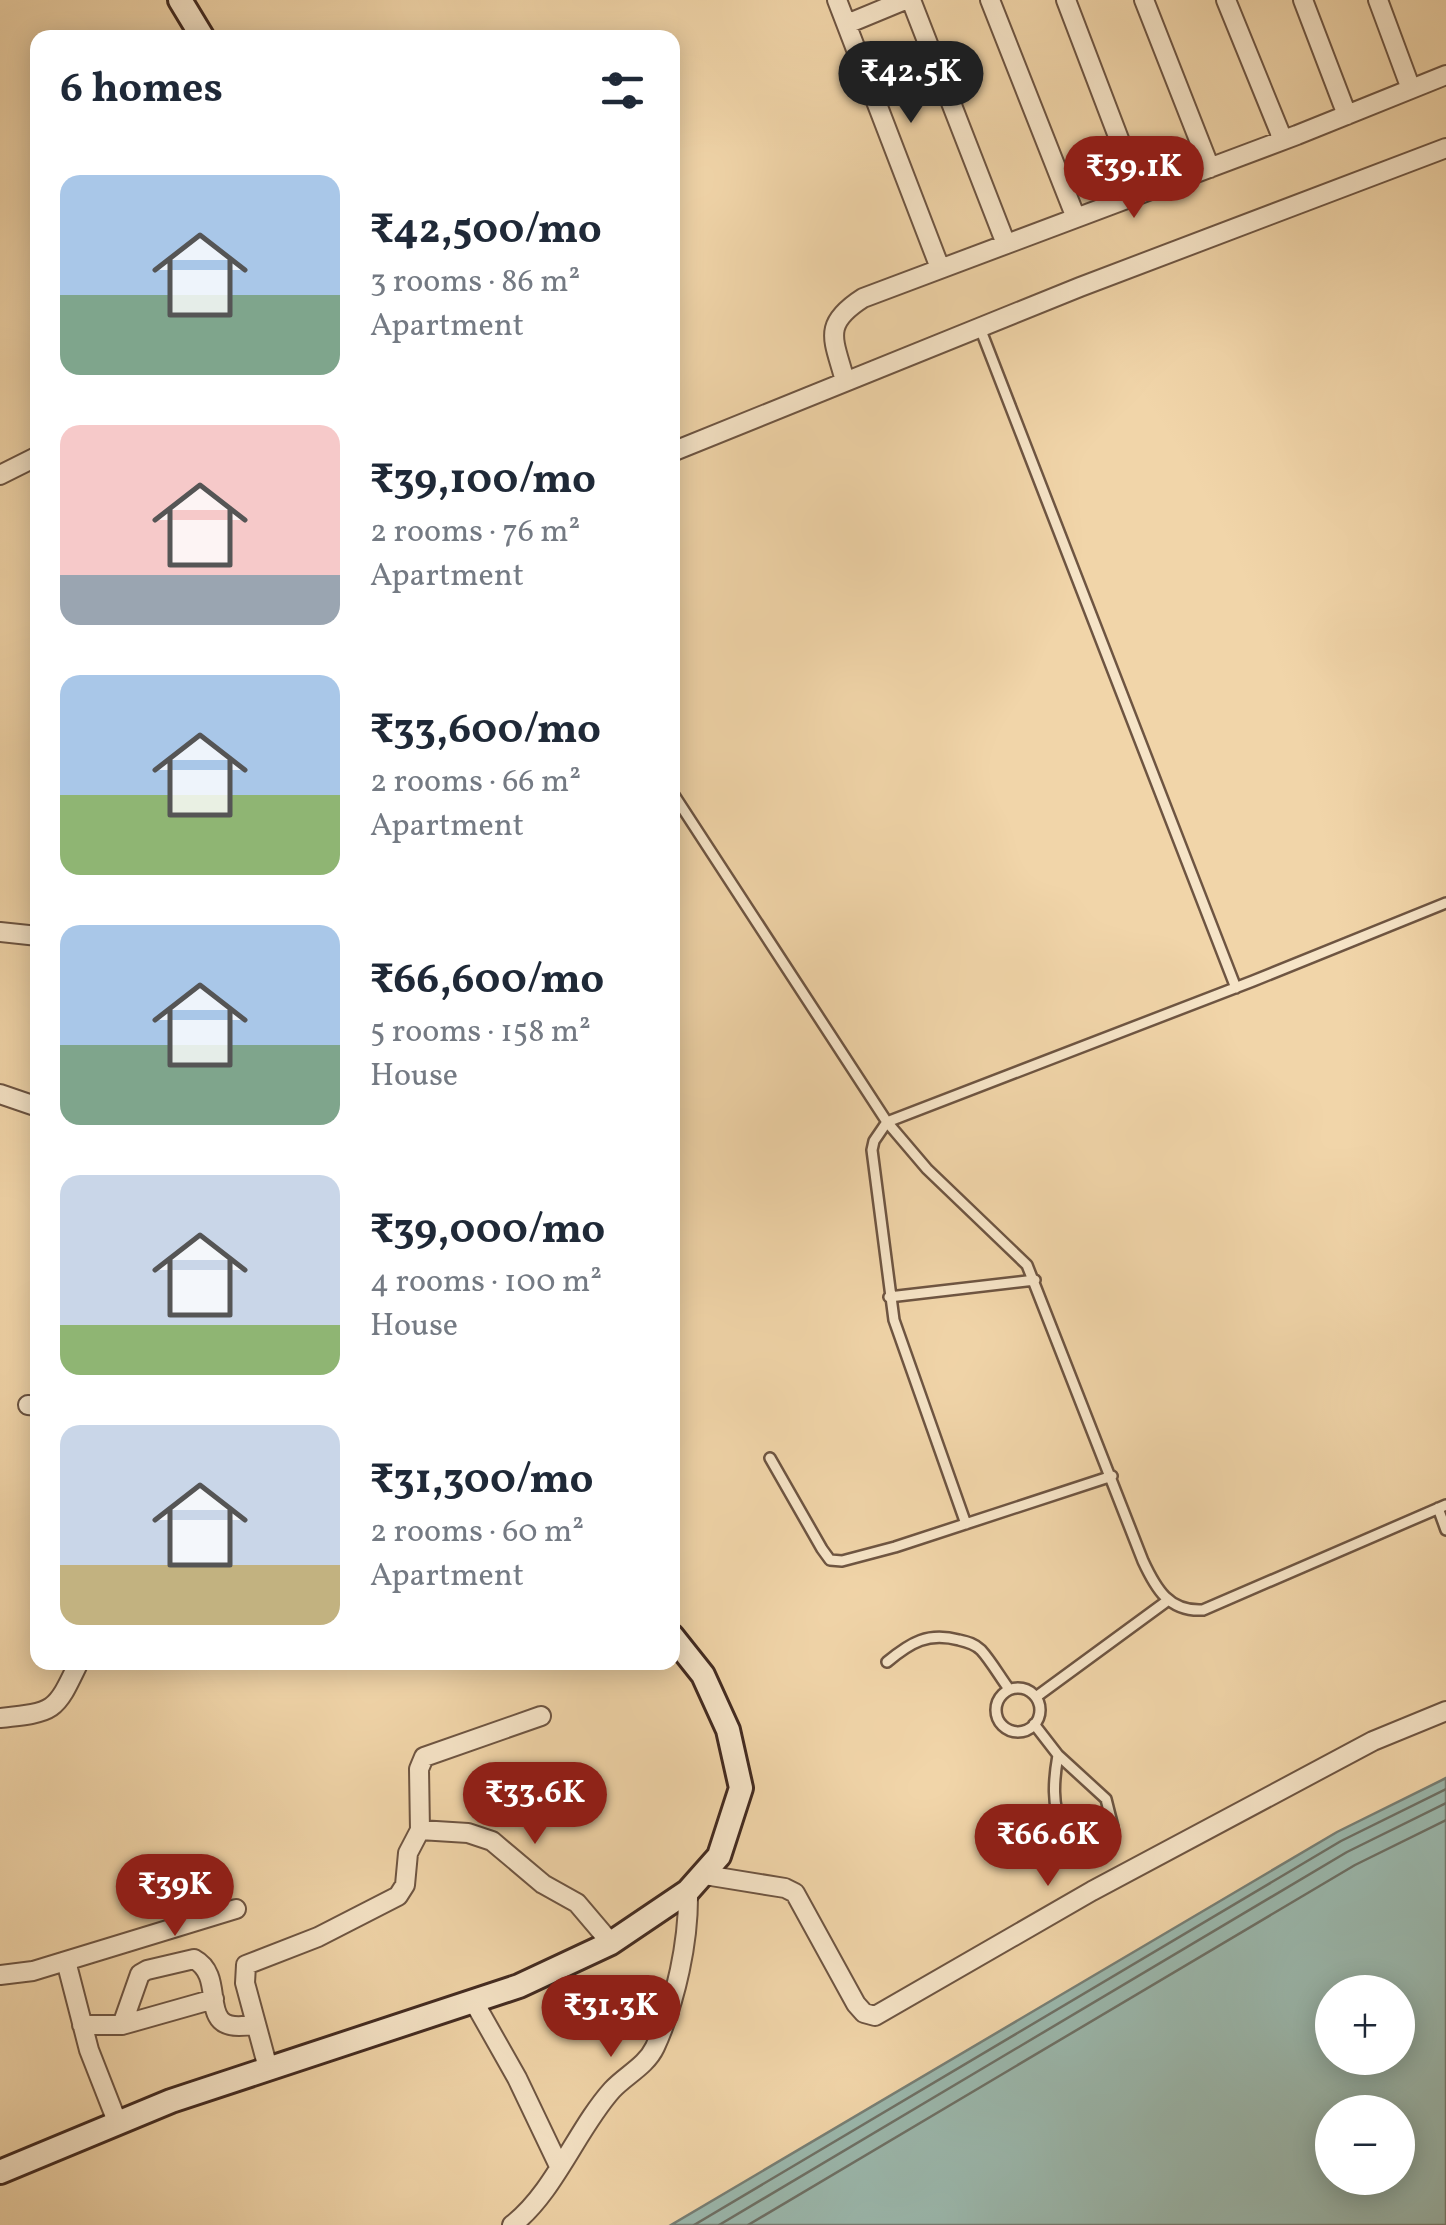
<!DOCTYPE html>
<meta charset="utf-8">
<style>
:root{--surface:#fff;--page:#f2f2f3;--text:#1f2937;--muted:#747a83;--accent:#8f2418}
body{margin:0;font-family:Vollkorn,serif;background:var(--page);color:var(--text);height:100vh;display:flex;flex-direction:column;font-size:38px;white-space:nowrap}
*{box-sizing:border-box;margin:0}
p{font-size:32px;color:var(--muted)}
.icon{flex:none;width:55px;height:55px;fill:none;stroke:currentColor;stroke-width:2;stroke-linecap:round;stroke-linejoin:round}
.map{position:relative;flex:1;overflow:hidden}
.side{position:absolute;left:30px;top:30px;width:650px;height:1640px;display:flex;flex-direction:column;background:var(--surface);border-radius:20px;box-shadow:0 5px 25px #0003}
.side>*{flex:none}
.buttons{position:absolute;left:1315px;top:1975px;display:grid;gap:20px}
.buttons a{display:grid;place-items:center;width:100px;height:100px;border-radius:50%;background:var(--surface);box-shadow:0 5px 25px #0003;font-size:50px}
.price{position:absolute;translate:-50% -85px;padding:0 22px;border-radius:35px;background:var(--accent);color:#fff;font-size:32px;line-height:65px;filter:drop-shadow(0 2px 5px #0008)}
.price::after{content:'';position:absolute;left:50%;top:60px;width:30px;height:22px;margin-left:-15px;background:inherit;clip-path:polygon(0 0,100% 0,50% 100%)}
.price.selected{background:#222;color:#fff}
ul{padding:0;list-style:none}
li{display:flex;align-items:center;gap:30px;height:250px;padding:0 30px}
li span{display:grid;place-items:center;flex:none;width:280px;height:200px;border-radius:20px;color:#555}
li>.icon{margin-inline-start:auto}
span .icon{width:120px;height:120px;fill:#fffc;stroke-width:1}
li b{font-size:42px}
h2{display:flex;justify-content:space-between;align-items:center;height:120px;padding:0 30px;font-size:42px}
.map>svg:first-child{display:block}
.water{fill:#9bb8ad;stroke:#777f75;stroke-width:2.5;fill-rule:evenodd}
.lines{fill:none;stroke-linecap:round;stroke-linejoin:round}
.shore{stroke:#6e7166;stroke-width:2.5}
.lane-casing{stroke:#6e5542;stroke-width:14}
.street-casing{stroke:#6e5542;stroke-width:22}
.secondary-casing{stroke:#422a20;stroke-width:28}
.lane{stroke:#f6e4c7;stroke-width:9}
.street{stroke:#f6e4c7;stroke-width:18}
.secondary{stroke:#f6e4c7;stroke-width:22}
</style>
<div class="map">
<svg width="1446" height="2225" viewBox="0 0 1446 2225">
<rect width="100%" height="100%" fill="#f1d5a9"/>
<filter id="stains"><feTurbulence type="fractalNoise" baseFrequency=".002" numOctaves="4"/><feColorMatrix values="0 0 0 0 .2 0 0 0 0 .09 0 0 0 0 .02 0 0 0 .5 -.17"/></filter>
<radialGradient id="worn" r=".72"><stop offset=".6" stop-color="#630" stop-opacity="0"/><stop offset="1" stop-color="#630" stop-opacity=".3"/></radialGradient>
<path class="water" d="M 1446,1778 L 1446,2225 L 671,2225 L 1337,1832 ZM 1332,1992 L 1398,1992 L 1398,2058 L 1332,2058 ZM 1332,2112 L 1398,2112 L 1398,2178 L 1332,2178 Z"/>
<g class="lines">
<path class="shore" d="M 694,2225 L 1341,1841 L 1446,1789
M 719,2225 L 1347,1852 L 1446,1803
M 748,2225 L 1355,1865 L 1446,1820"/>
<defs>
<path id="lane" d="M 980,328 L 1236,988
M 672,792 L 887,1122 L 927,1169 L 1027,1265 L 1143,1561 C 1156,1589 1169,1612 1203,1610 L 1446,1505
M 889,1297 L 1035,1280
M 770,1458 L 822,1549 L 830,1560 L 842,1561 L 895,1547 L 1112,1476
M 1438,1508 L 1446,1530
M 966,1524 L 894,1320 L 872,1150 L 874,1141 L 887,1122 L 1253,981 L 1446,903
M 887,1662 C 911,1642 928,1632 959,1640 C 968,1642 975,1644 981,1650 C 991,1661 1000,1677 1009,1689
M996 1710a22 22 0 1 1 44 0a22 22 0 1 1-44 0Z
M 1036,1697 L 1167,1601
M 1034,1724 L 1058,1755 L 1106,1799 L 1113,1827 C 1105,1851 1076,1850 1063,1828 C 1051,1806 1054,1778 1058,1755"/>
<path id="street" d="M 837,0 L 940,268
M 911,0 L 1006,244
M 990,0 L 1076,218
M 1066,0 L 1140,194
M 1144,0 L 1210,168
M 1226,0 L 1283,140
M 1303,0 L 1347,115
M 1378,0 L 1411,89
M 847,24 L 905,0
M 845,381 C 834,339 821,325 863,298 L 1297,135 L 1446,75
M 672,452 L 1080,287 L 1446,148
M 0,475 L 38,456
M 0,932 L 38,936
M 0,1094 L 38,1107
M 28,1405 L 38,1406
M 0,1718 C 56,1712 55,1712 79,1662
M 420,1830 L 468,1833 L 492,1841 L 543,1884 L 577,1903 L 611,1943
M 705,1875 L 785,1888 L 795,1893 L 856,2004 L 864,2013 L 875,2016 L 1092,1891 L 1373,1741 L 1446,1711
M 66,1961 L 89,2050 L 118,2124
M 0,1975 L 33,1971 L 236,1909
M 474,2002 L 517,2078 L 559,2166
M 82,2025 L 122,2025 L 214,1999
M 122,2025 L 140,1974 L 147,1970 L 194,1959 C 231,1979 190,2038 256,2024
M 268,2068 L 245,1983 L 246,1965 L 318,1937 L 398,1896 L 405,1885 L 408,1853 L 420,1830 L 419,1769 L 424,1757 L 541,1716
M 512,2225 C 554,2193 577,2129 612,2090 C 626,2075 646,2066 655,2047 C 676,2001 689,1941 688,1891"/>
<path id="secondary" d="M 180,0 L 203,38
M 0,2172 L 171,2101 L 519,1986 L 611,1943 L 688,1891 L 719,1856 L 741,1788 L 728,1730 L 703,1675 L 672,1636"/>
</defs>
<use href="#lane" class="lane-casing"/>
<use href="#street" class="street-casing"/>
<use href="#secondary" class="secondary-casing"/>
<use href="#lane" class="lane"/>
<use href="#street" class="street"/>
<use href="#secondary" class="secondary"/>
</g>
<rect width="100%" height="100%" filter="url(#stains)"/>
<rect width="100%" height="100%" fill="url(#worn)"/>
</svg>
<div class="buttons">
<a>+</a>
<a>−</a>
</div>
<b class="price selected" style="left:911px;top:126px">₹42.5K</b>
<b class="price" style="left:1134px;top:221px">₹39.1K</b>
<b class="price" style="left:535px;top:1847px">₹33.6K</b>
<b class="price" style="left:1048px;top:1889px">₹66.6K</b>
<b class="price" style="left:175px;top:1939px">₹39K</b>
<b class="price" style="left:611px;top:2060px">₹31.3K</b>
<section class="side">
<h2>6 homes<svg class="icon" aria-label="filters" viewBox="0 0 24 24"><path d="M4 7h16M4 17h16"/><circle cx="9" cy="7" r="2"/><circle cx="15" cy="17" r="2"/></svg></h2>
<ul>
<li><span style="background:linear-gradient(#a9c7e8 60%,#7fa58c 0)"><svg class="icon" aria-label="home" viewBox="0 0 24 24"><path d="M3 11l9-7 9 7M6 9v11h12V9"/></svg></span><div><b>₹42,500/mo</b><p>3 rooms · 86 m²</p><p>Apartment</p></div></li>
<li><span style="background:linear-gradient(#f6c9c9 75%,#9aa5b1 0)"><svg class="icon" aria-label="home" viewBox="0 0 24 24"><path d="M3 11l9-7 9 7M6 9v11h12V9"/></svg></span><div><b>₹39,100/mo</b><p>2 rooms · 76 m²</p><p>Apartment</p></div></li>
<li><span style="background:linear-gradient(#a9c7e8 60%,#8fb573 0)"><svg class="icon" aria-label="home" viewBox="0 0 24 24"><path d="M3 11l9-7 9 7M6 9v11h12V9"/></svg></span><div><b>₹33,600/mo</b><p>2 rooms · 66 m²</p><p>Apartment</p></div></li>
<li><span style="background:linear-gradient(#a9c7e8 60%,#7fa58c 0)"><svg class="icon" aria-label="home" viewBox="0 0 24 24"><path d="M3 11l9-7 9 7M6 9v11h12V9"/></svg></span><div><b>₹66,600/mo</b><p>5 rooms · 158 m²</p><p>House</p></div></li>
<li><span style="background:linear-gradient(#c9d6e8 75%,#8fb573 0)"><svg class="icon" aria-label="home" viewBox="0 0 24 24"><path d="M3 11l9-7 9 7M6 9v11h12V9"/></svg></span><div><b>₹39,000/mo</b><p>4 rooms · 100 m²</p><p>House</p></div></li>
<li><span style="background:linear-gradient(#c9d6e8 70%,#c2b280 0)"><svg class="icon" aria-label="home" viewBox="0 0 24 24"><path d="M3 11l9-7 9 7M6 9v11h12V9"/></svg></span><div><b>₹31,300/mo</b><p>2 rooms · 60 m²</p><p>Apartment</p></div></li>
</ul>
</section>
</div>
